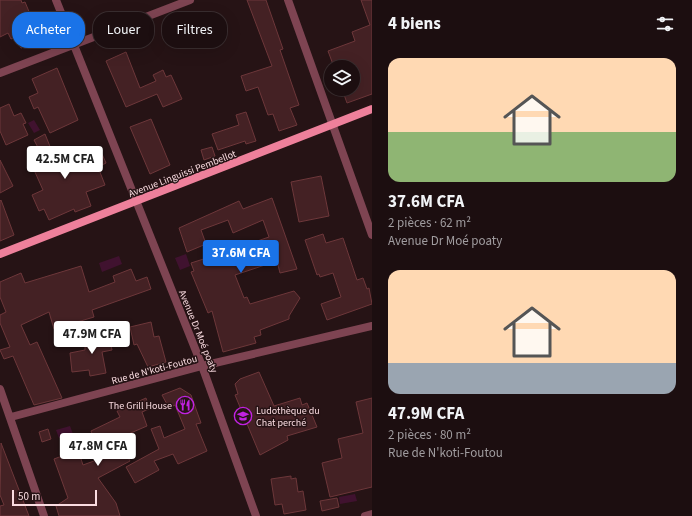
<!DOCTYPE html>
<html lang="fr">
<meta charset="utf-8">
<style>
:root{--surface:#1c0e10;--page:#251719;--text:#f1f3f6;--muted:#a09c9f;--line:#3a2e30;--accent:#1a73e8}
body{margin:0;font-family:"Source Sans 3",sans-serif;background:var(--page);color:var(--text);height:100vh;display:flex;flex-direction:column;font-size:15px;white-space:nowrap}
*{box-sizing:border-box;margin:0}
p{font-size:13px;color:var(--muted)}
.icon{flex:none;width:22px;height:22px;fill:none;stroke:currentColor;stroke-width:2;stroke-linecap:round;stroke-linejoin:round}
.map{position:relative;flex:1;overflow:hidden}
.drawer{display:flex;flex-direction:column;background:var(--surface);width:320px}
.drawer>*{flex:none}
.top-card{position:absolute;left:12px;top:12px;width:300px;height:36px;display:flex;gap:8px}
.buttons{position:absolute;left:324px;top:60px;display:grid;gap:8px}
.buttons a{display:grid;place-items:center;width:36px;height:36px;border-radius:50%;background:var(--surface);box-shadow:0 4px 16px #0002,0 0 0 1px var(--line);font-size:20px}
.scale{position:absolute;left:12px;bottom:10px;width:85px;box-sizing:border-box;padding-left:4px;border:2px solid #fadce1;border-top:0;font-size:11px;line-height:14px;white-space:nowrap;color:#fadce1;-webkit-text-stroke:3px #261315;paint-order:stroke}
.price{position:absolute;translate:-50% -34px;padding:0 9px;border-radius:4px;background:#fff;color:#222;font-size:13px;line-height:26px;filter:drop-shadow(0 1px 2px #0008)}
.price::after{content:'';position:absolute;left:50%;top:24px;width:12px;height:9px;margin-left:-6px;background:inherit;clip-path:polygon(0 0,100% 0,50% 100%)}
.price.on{background:var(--accent);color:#fff}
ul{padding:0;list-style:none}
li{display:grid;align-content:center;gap:8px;height:212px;padding:0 16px}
li span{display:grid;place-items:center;height:124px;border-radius:12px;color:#555}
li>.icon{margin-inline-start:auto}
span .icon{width:72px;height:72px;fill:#fffc;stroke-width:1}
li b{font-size:17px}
h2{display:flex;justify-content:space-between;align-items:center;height:48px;padding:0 16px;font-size:17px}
.tag{padding:0 14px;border-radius:16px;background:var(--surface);box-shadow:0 4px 16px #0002,0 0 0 1px var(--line);font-size:14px;line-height:36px}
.tag.on{background:var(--accent);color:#fff}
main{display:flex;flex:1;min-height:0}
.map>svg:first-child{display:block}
.water{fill:#40122f}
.building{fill:#442124;stroke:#6d373a}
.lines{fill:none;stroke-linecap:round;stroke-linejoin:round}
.street{stroke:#7e4452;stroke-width:8}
.secondary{stroke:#ee809b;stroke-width:8}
.labels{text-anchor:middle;stroke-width:3;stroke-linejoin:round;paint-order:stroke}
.street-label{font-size:10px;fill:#fadce1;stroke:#261315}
.poi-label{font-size:10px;fill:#fadce1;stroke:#261315;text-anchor:end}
</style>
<main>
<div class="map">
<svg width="372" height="516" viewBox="0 0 372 516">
<rect width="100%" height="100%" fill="#261315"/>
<path class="water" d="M 34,120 L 40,130 L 34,133 L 28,123 Z
M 186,254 L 190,266 L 180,270 L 175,258 Z
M 119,256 L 122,264 L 102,272 L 99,263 Z
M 84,334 L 91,337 L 86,343 L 72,345 L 71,337 Z
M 70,426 L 73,434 L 59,438 L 56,430 Z
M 355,494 L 357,501 L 340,504 L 339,497 Z"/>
<path class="building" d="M 0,0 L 21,0 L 22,3 L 25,2 L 38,33 L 35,34 L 37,42 L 21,48 L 16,37 L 11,39 L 8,33 L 0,37 Z
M 247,0 L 266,0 L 283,49 L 280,50 L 299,105 L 290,108 L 297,125 L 279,131 L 273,114 L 268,115 L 258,87 L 246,91 L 241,76 L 272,66 Z
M 361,0 L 372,0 L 372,94 L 347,103 L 342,89 L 353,89 L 353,67 L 334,67 L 328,51 L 355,41 L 352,32 L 370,25 Z
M 126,52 L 140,88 L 156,81 L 153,75 L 163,70 L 166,77 L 171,75 L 182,99 L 163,107 L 157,94 L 126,107 L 106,61 Z
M 57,68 L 78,120 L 50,133 L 38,107 L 34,109 L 29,97 L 38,93 L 32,79 Z
M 9,104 L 14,116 L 21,113 L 26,123 L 23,124 L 28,135 L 6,145 L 0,131 L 0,108 Z
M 246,112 L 256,141 L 246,144 L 245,141 L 218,150 L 212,134 L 239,125 L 236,115 Z
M 151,119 L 170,165 L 150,174 L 130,127 Z
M 45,134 L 55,159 L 71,151 L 73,155 L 84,150 L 89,160 L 102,154 L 106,163 L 98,167 L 105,185 L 86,192 L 91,206 L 75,212 L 74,209 L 49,220 L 44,209 L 39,211 L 32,195 L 43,190 L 30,161 L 42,155 L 34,140 Z
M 212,147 L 215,156 L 204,160 L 201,150 Z
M 0,160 L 13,186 L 0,193 Z
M 321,176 L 329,216 L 299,222 L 291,182 Z
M 272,198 L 297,269 L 280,273 L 277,261 L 235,275 L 244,298 L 247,297 L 250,304 L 294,291 L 300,298 L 289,316 L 289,319 L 260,330 L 261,335 L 254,337 L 256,343 L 223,352 L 212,311 L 208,313 L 191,272 L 194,271 L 191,263 L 210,257 L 211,259 L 238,251 L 237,248 L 269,237 L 263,220 L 233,233 L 228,220 L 201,230 L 206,244 L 187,252 L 179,228 L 239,201 L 243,209 Z
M 1,200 L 14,235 L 0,241 L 0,201 Z
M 323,234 L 326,243 L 343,238 L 357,280 L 363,278 L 367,289 L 369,288 L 372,304 L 327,320 L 321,304 L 341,297 L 333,273 L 320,277 L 319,274 L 317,275 L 305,240 Z
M 81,266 L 89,292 L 115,282 L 113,276 L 131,269 L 136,281 L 147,277 L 151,289 L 92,310 L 94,317 L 54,329 L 49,312 L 21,325 L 30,345 L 37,342 L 62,398 L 34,405 L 13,356 L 4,359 L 0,350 L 10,347 L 0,323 L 0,315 L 6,312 L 0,297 L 0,282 L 21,273 L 25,283 Z
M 151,322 L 154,337 L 159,336 L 166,362 L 148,367 L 137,344 L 134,345 L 130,327 Z
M 102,328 L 103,333 L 108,332 L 112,350 L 102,352 L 106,373 L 90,376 L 89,370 L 72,372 L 70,353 L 85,350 L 85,347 L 89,346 L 93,331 Z
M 259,372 L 274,406 L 300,398 L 302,405 L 307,403 L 317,427 L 287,436 L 288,440 L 260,455 L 235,395 L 238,394 L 235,384 L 240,379 Z
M 180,388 L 191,395 L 201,423 L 196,424 L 207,451 L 178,464 L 173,454 L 154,461 L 159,470 L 135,483 L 126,467 L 159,449 L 151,429 L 160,426 L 164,438 L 185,429 L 175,405 L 169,408 L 162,395 Z
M 146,398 L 149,409 L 142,412 L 147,426 L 119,438 L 119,441 L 130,461 L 98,478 L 116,503 L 120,516 L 59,516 L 56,506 L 68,498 L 54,459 L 78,450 L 83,465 L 102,458 L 91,431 L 120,417 L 117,411 Z
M 372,398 L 372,487 L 330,497 L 322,463 L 342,458 L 338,439 L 363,433 L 356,402 Z
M 48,429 L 51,439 L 42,442 L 39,432 Z
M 1,443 L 29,516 L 0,516 L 0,506 L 4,505 L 0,495 Z
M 291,476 L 291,479 L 296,478 L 298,492 L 303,491 L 306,510 L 284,514 L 282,504 L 275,505 L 271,479 Z
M 337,498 L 339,507 L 322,511 L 320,501 Z"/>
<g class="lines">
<path class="street" d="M 56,0 L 202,366 L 256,516
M 288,0 L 372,235
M 0,73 L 190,0
M 0,389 L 44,516
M 11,417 L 202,366 L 372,326
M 365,516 L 372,514"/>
<path class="secondary" d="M 0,254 L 372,109"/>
</g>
<defs>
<symbol id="restaurant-ring" viewBox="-11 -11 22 22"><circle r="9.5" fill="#261315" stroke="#c122e1" stroke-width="1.5"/><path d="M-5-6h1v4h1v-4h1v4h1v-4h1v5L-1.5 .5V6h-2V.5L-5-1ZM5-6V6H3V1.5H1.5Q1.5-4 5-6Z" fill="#c122e1"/></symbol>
<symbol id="school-ring" viewBox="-11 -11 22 22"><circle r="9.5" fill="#261315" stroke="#c122e1" stroke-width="1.5"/><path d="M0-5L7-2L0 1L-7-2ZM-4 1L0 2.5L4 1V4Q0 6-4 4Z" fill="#c122e1"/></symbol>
</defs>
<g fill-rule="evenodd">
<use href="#restaurant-ring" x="175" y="395" width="20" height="20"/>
<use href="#school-ring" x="233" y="406" width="20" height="20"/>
</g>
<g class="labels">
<g class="street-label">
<text transform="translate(182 173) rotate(-21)" y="4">Avenue Linguissi Pembellot</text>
<text transform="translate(199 331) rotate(68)" y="4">Avenue Dr Moé poaty</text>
<text transform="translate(154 369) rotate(-15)" y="4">Rue de N'koti-Foutou</text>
</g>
<g class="poi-label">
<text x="172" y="409">The Grill House</text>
<text x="256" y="414" text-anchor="start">Ludothèque du<tspan x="256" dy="12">Chat perché</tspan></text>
</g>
</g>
</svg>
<div class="buttons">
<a><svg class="icon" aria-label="layers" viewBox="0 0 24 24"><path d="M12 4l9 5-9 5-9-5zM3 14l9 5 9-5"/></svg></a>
</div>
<div class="scale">50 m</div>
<b class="price" style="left:65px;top:180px">42.5M CFA</b>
<b class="price on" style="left:241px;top:274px">37.6M CFA</b>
<b class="price" style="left:92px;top:355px">47.9M CFA</b>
<b class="price" style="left:98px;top:467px">47.8M CFA</b>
<div class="top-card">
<a class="tag on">Acheter</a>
<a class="tag">Louer</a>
<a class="tag">Filtres</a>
</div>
</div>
<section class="drawer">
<h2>4 biens<svg class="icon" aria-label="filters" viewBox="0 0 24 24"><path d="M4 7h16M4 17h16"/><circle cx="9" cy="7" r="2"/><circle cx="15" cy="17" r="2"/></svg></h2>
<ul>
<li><span style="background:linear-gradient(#ffd9b3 60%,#8fb573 0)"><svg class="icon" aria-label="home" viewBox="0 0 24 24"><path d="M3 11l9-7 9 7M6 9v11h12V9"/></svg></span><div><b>37.6M CFA</b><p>2 pièces · 62 m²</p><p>Avenue Dr Moé poaty</p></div></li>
<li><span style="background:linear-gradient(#ffd9b3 75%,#9aa5b1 0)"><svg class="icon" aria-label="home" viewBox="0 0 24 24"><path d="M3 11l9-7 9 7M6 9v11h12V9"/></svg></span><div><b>47.9M CFA</b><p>2 pièces · 80 m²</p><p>Rue de N'koti-Foutou</p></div></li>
</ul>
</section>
</main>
